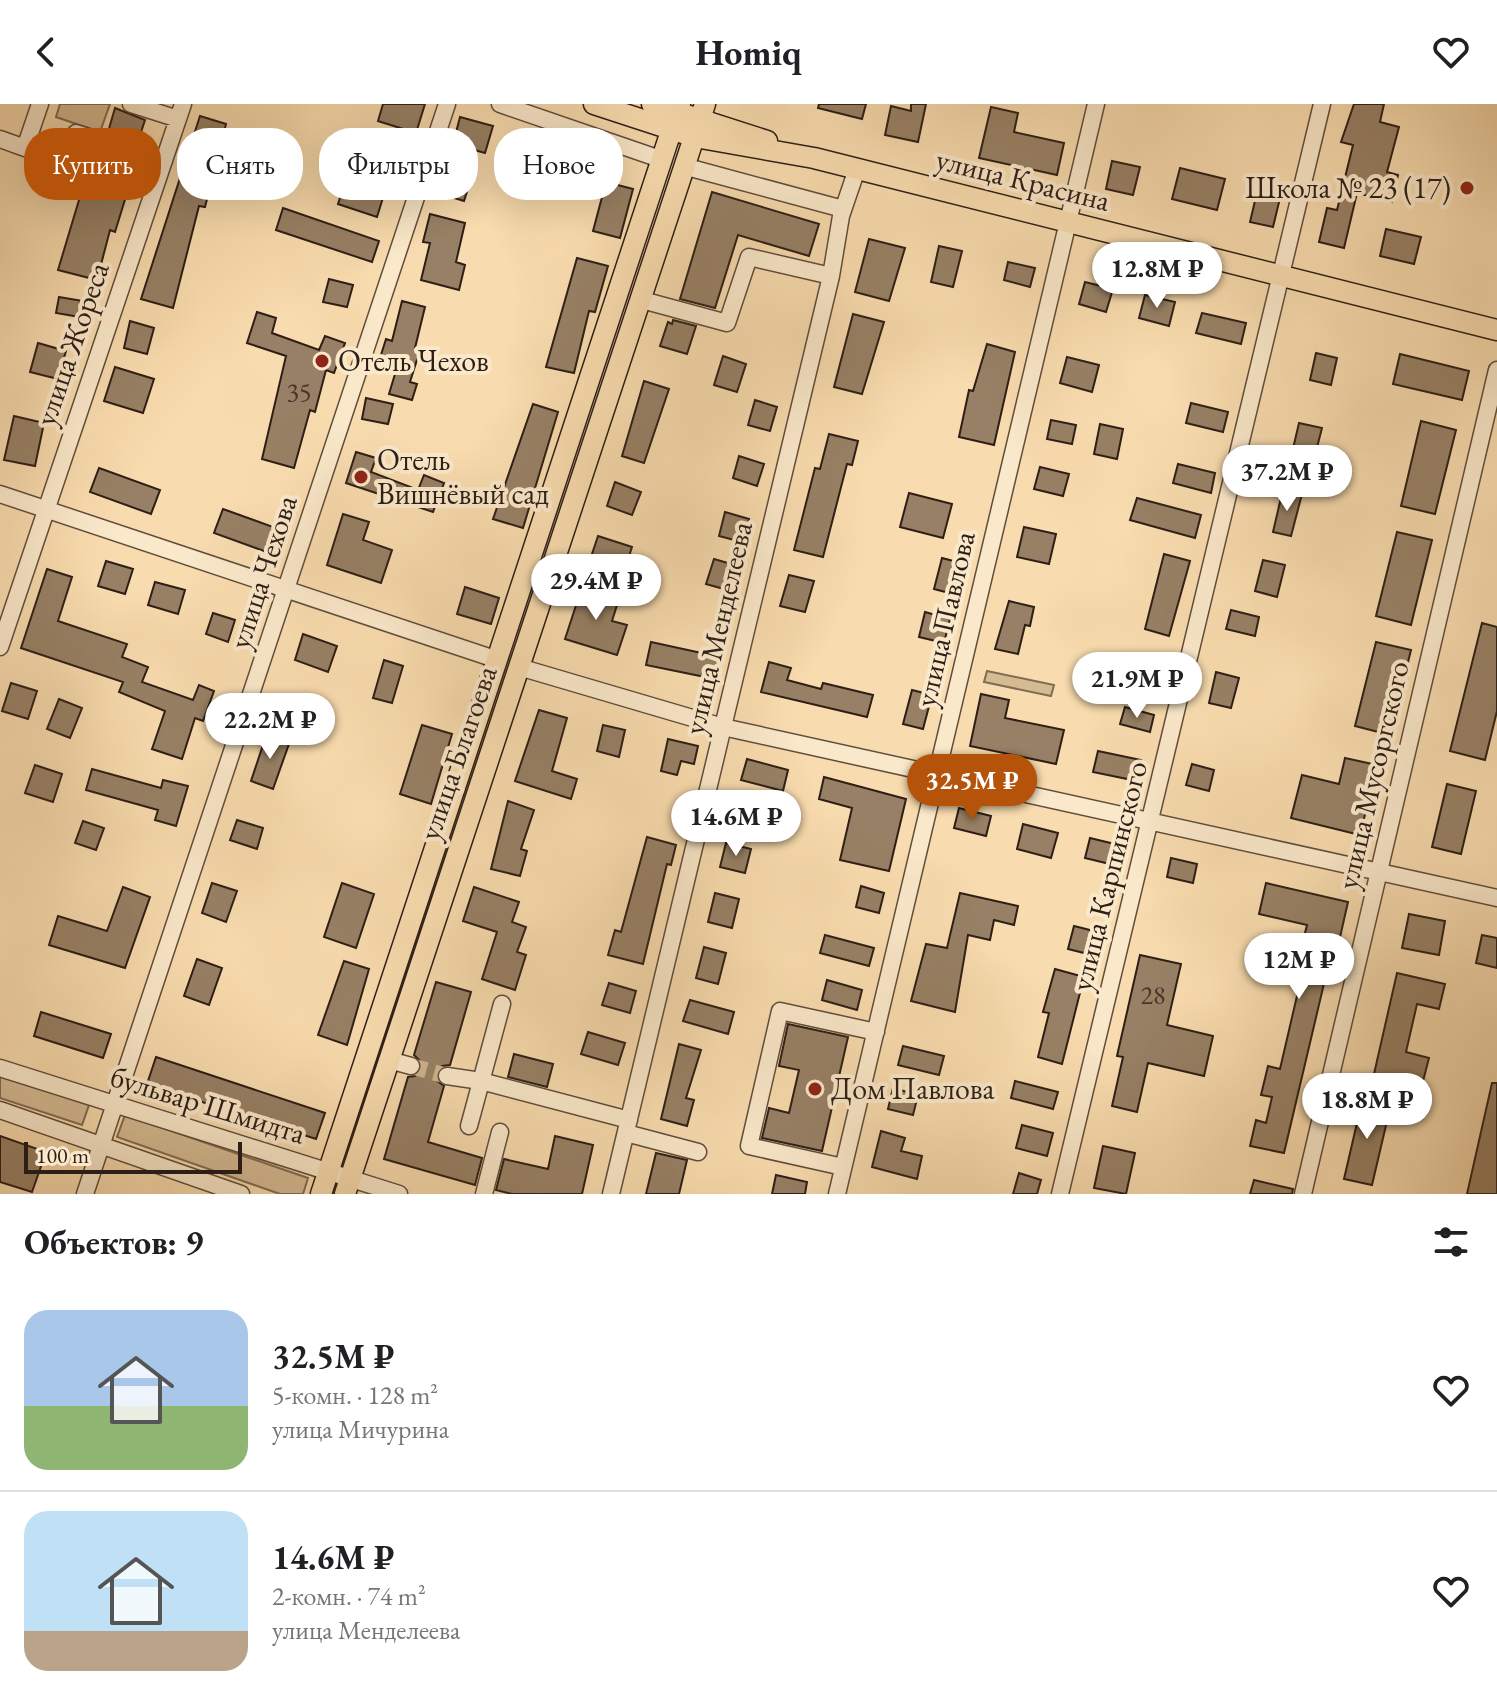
<!DOCTYPE html>
<html lang="ru">
<meta charset="utf-8">
<style>
:root{--surface:#fff;--page:#f2f2f2;--text:#202124;--muted:#757577;--line:#e0e0e0;--accent:#b45309}
body{margin:0;font-family:"EB Garamond",serif;background:var(--page);color:var(--text);height:100vh;display:flex;flex-direction:column;font-size:30px;white-space:nowrap}
*{box-sizing:border-box;margin:0}
p{font-size:26px;color:var(--muted)}
.icon{flex:none;width:44px;height:44px;fill:none;stroke:currentColor;stroke-width:2;stroke-linecap:round;stroke-linejoin:round}
.map{position:relative;height:1090px;overflow:hidden}
.sheet{display:flex;flex-direction:column;background:var(--surface);flex:1}
.sheet>*{flex:none}
.guide{position:absolute;left:24px;top:24px;width:800px;height:72px;display:flex;gap:16px}
.scale{position:absolute;left:24px;bottom:20px;width:218px;box-sizing:border-box;padding-left:8px;border:4px solid #2d1e16;border-top:0;font-size:22px;line-height:28px;white-space:nowrap;color:#2d1e16;-webkit-text-stroke:6px #fae8ca;paint-order:stroke}
.price{position:absolute;translate:-50% -68px;padding:0 18px;border-radius:28px;background:#fff;color:#222;font-size:26px;line-height:52px;filter:drop-shadow(0 2px 4px #0008)}
.price::after{content:'';position:absolute;left:50%;top:48px;width:24px;height:18px;margin-left:-12px;background:inherit;clip-path:polygon(0 0,100% 0,50% 100%)}
.price.active{background:var(--accent);color:#fff}
ul{padding:0;list-style:none}
li{display:flex;align-items:center;gap:24px;height:200px;padding:0 24px}
li+li{border-top:2px solid var(--line)}
li span{display:grid;place-items:center;flex:none;width:224px;height:160px;border-radius:24px;color:#555}
li>.icon{margin-inline-start:auto}
span .icon{width:96px;height:96px;fill:#fffc;stroke-width:1}
li b{font-size:34px}
h2{display:flex;justify-content:space-between;align-items:center;height:96px;padding:0 24px;font-size:34px}
.tag{padding:0 28px;border-radius:32px;background:var(--surface);box-shadow:0 8px 32px #0002;font-size:28px;line-height:72px}
.tag.active{background:var(--accent);color:#fff}
header{display:flex;justify-content:space-between;align-items:center;height:104px;padding:0 24px;background:var(--surface);font-size:36px;font-weight:700}
.map>svg:first-child{display:block}
.green{fill:#d5bb94;stroke:#816c55;stroke-width:2}
.building{fill:#978065;stroke:#2d1e16;stroke-width:2}
.lines{fill:none;stroke-linecap:round;stroke-linejoin:round}
.minor-tunnel{stroke:#cfb590;stroke-width:16;stroke-dasharray:16 8;stroke-linecap:butt}
.minor-casing{stroke:#604d3c;stroke-width:19}
.major-casing{stroke:#2d1e16;stroke-width:23}
.minor{stroke:#fae8ca;stroke-width:16}
.major{stroke:#f8dbae;stroke-width:20}
.poi-dot{fill:#8f2418;stroke:#fae8ca;stroke-width:3}
.labels{text-anchor:middle;stroke-width:8;stroke-linejoin:round;paint-order:stroke}
.number-label{font-size:26px;fill:#48362a}
.street-label{font-size:30px;fill:#2d1e16;stroke:#fae8ca}
.poi-label{font-size:30px;fill:#2d1e16;stroke:#fae8ca;text-anchor:start}
</style>
<header><svg class="icon" aria-label="back" viewBox="0 0 24 24"><path d="M15 5l-7 7 7 7"/></svg>Homiq<svg class="icon" aria-label="heart" viewBox="0 0 24 24"><path d="M12 20l-8-8c-3-5 5-10 8-4 3-6 11-1 8 4z"/></svg></header>
<div class="map">
<svg width="1497" height="1090" viewBox="0 0 1497 1090">
<rect width="100%" height="100%" fill="#f8dbae"/>
<filter id="stains"><feTurbulence type="fractalNoise" baseFrequency=".0025" numOctaves="4"/><feColorMatrix values="0 0 0 0 .2 0 0 0 0 .09 0 0 0 0 .02 0 0 0 .5 -.17"/></filter>
<radialGradient id="worn" r=".72"><stop offset=".6" stop-color="#630" stop-opacity="0"/><stop offset="1" stop-color="#630" stop-opacity=".3"/></radialGradient>
<path class="green" d="M 60,0 L 110,0 L 100,28 L 56,13 Z
M 987,567 L 1054,581 L 1051,592 L 984,578 Z
M 0,971 L 89,1001 L 82,1021 L 0,994 Z
M 125,1011 L 308,1074 L 303,1090 L 280,1090 L 117,1033 Z"/>
<path class="building" d="M 383,0 L 425,0 L 416,29 L 378,17 Z
M 819,0 L 866,0 L 862,15 L 818,4 Z
M 911,0 L 926,0 L 918,38 L 885,31 L 891,2 L 911,7 Z
M 1354,0 L 1384,0 L 1380,18 L 1399,23 L 1387,68 L 1398,71 L 1392,98 L 1357,89 L 1344,144 L 1319,138 L 1327,104 L 1337,106 L 1353,41 L 1341,38 Z
M 991,3 L 1018,9 L 1014,28 L 1064,39 L 1057,71 L 979,54 Z
M 115,4 L 145,16 L 138,37 L 108,28 Z
M 200,12 L 226,20 L 205,103 L 199,102 L 173,204 L 141,195 Z
M 460,13 L 493,22 L 485,49 L 453,40 Z
M 94,46 L 136,60 L 115,128 L 110,126 L 97,176 L 58,166 Z
M 1112,57 L 1140,63 L 1133,91 L 1106,85 Z
M 351,59 L 390,71 L 377,113 L 338,100 Z
M 444,60 L 473,69 L 464,97 L 435,88 Z
M 1180,64 L 1225,75 L 1217,106 L 1172,95 Z
M 606,78 L 633,85 L 620,134 L 593,127 Z
M 1258,84 L 1281,90 L 1273,123 L 1250,118 Z
M 712,88 L 819,120 L 809,152 L 738,131 L 715,204 L 680,195 Z
M 283,104 L 379,137 L 372,158 L 276,126 Z
M 430,110 L 465,119 L 456,158 L 465,161 L 459,186 L 421,176 L 430,139 L 423,138 Z
M 1386,125 L 1421,133 L 1414,160 L 1380,152 Z
M 869,135 L 905,144 L 889,197 L 855,188 Z
M 939,142 L 962,147 L 953,183 L 931,178 Z
M 577,154 L 608,162 L 595,208 L 589,207 L 574,269 L 546,263 Z
M 1008,158 L 1035,164 L 1030,183 L 1004,176 Z
M 329,175 L 353,181 L 347,203 L 323,198 Z
M 1085,178 L 1113,185 L 1106,208 L 1079,200 Z
M 1145,191 L 1175,198 L 1169,222 L 1139,214 Z
M 59,193 L 83,197 L 80,213 L 56,209 Z
M 402,197 L 425,203 L 415,244 L 420,246 L 410,278 L 417,280 L 412,296 L 389,290 L 398,260 L 380,254 L 386,235 L 392,237 Z
M 257,208 L 276,214 L 272,229 L 319,246 L 325,232 L 345,239 L 334,269 L 326,266 L 315,308 L 310,306 L 294,364 L 262,355 L 286,252 L 247,239 Z
M 1202,209 L 1246,219 L 1241,240 L 1196,229 Z
M 853,210 L 884,218 L 862,290 L 834,283 Z
M 673,216 L 696,222 L 687,250 L 660,242 L 668,218 L 672,220 Z
M 130,217 L 154,224 L 147,250 L 124,244 Z
M 38,239 L 66,247 L 58,275 L 30,268 Z
M 987,240 L 1015,248 L 994,341 L 959,333 L 969,286 L 973,287 Z
M 1316,249 L 1337,254 L 1331,281 L 1310,276 Z
M 1400,250 L 1469,267 L 1462,296 L 1393,280 Z
M 723,252 L 746,260 L 737,288 L 714,281 Z
M 1067,253 L 1099,261 L 1092,288 L 1060,279 Z
M 115,263 L 154,275 L 143,309 L 104,297 Z
M 644,277 L 669,285 L 644,359 L 622,352 Z
M 366,294 L 393,300 L 388,320 L 362,315 Z
M 755,296 L 777,303 L 770,327 L 748,321 Z
M 1191,299 L 1228,308 L 1223,328 L 1186,319 Z
M 533,300 L 558,308 L 523,424 L 493,415 Z
M 14,312 L 44,319 L 35,362 L 4,356 Z
M 1051,316 L 1076,321 L 1072,340 L 1047,335 Z
M 1421,317 L 1456,326 L 1435,410 L 1401,402 Z
M 1299,319 L 1322,324 L 1314,355 L 1292,349 Z
M 1100,320 L 1123,325 L 1117,355 L 1094,350 Z
M 829,330 L 858,337 L 852,361 L 847,360 L 823,453 L 794,446 L 815,364 L 820,365 Z
M 356,348 L 376,354 L 371,368 L 418,386 L 424,371 L 444,379 L 433,408 L 346,379 Z
M 739,352 L 764,360 L 757,382 L 733,374 Z
M 1178,360 L 1215,369 L 1211,389 L 1173,379 Z
M 1040,363 L 1069,370 L 1063,392 L 1034,385 Z
M 99,364 L 160,386 L 151,410 L 90,388 Z
M 615,378 L 641,388 L 632,411 L 607,402 Z
M 1283,385 L 1302,390 L 1291,432 L 1273,428 Z
M 909,389 L 952,400 L 943,434 L 900,423 Z
M 1137,394 L 1201,411 L 1195,434 L 1130,416 Z
M 223,405 L 284,427 L 275,451 L 214,429 Z
M 725,408 L 749,415 L 742,438 L 719,432 Z
M 343,410 L 369,418 L 363,436 L 392,446 L 381,479 L 327,461 Z
M 1024,423 L 1056,430 L 1049,460 L 1017,453 Z
M 1397,428 L 1432,436 L 1411,521 L 1376,512 Z
M 598,432 L 632,443 L 625,464 L 591,453 Z
M 1164,450 L 1190,457 L 1169,532 L 1145,525 Z
M 942,454 L 961,459 L 953,490 L 934,485 Z
M 714,455 L 738,462 L 731,487 L 706,480 Z
M 1263,456 L 1285,461 L 1277,493 L 1255,487 Z
M 106,457 L 133,465 L 125,490 L 98,482 Z
M 47,465 L 72,473 L 58,517 L 127,540 L 122,553 L 148,563 L 142,578 L 193,596 L 199,581 L 214,587 L 203,617 L 195,614 L 182,655 L 152,645 L 165,607 L 119,588 L 123,578 L 21,544 Z
M 789,471 L 814,477 L 805,508 L 780,502 Z
M 155,478 L 185,486 L 178,510 L 148,501 Z
M 465,483 L 499,494 L 491,520 L 457,510 Z
M 582,483 L 619,495 L 612,517 L 627,521 L 617,551 L 565,535 Z
M 1009,497 L 1034,503 L 1030,522 L 1025,521 L 1018,550 L 995,545 Z
M 1231,506 L 1259,513 L 1255,532 L 1226,525 Z
M 925,508 L 950,515 L 944,539 L 919,533 Z
M 213,509 L 235,516 L 228,538 L 206,530 Z
M 1482,519 L 1497,523 L 1497,607 L 1485,656 L 1450,647 Z
M 303,530 L 337,542 L 328,568 L 295,556 Z
M 651,538 L 720,553 L 715,575 L 646,561 Z
M 1376,538 L 1411,546 L 1390,631 L 1355,622 Z
M 1139,550 L 1165,558 L 1159,580 L 1132,572 Z
M 384,556 L 403,562 L 392,599 L 373,594 Z
M 769,558 L 791,564 L 787,576 L 821,585 L 823,579 L 873,591 L 867,613 L 761,588 Z
M 1216,568 L 1239,574 L 1231,604 L 1209,599 Z
M 11,579 L 37,587 L 28,615 L 2,607 Z
M 912,586 L 932,591 L 923,625 L 903,620 Z
M 981,590 L 1009,596 L 1005,614 L 1064,626 L 1056,660 L 970,642 Z
M 59,595 L 82,604 L 70,634 L 47,625 Z
M 1125,603 L 1154,611 L 1150,628 L 1120,620 Z
M 539,606 L 567,614 L 552,667 L 577,675 L 571,695 L 515,677 Z
M 422,621 L 452,630 L 431,700 L 400,690 Z
M 603,621 L 625,626 L 619,653 L 597,647 Z
M 267,629 L 290,637 L 273,685 L 251,677 Z
M 668,635 L 698,642 L 694,660 L 681,657 L 677,671 L 661,667 Z
M 1098,647 L 1141,656 L 1137,677 L 1093,668 Z
M 1345,654 L 1377,661 L 1360,731 L 1291,714 L 1302,671 L 1339,680 Z
M 747,655 L 788,666 L 783,687 L 741,676 Z
M 1192,660 L 1214,666 L 1209,687 L 1186,681 Z
M 35,661 L 62,670 L 53,698 L 25,689 Z
M 92,665 L 161,684 L 163,676 L 188,682 L 176,722 L 155,716 L 158,706 L 86,686 Z
M 824,673 L 906,695 L 889,767 L 840,756 L 852,704 L 819,695 Z
M 1447,680 L 1476,687 L 1461,750 L 1432,743 Z
M 508,697 L 534,706 L 521,745 L 527,747 L 520,772 L 491,765 Z
M 959,704 L 991,712 L 986,732 L 954,724 Z
M 237,716 L 263,724 L 257,745 L 230,736 Z
M 83,717 L 104,724 L 96,746 L 75,739 Z
M 1023,720 L 1058,729 L 1051,754 L 1017,745 Z
M 647,733 L 676,741 L 671,761 L 667,760 L 643,860 L 608,851 L 615,826 L 621,828 Z
M 1090,734 L 1123,742 L 1118,762 L 1085,754 Z
M 726,739 L 751,745 L 745,769 L 720,763 Z
M 1171,754 L 1197,760 L 1193,779 L 1167,773 Z
M 212,779 L 237,787 L 226,818 L 202,809 Z
M 342,779 L 374,790 L 356,844 L 324,833 Z
M 1266,779 L 1348,798 L 1331,873 L 1326,871 L 1284,1049 L 1250,1042 L 1256,1016 L 1266,1019 L 1272,993 L 1261,991 L 1268,962 L 1280,965 L 1303,866 L 1296,865 L 1307,821 L 1259,810 Z
M 861,782 L 884,789 L 879,809 L 856,803 Z
M 123,783 L 150,793 L 125,864 L 49,841 L 58,812 L 107,827 Z
M 474,783 L 519,798 L 512,818 L 526,823 L 517,848 L 526,851 L 515,886 L 482,875 L 497,828 L 463,817 Z
M 715,789 L 739,795 L 732,824 L 708,818 Z
M 960,789 L 1018,802 L 1014,821 L 994,816 L 990,836 L 968,831 L 955,908 L 911,897 L 926,840 L 947,844 Z
M 1409,810 L 1445,817 L 1439,851 L 1402,844 Z
M 1074,822 L 1098,828 L 1092,851 L 1068,845 Z
M 825,831 L 874,844 L 869,862 L 820,849 Z
M 1482,831 L 1497,834 L 1497,864 L 1476,859 Z
M 704,843 L 726,849 L 718,880 L 696,874 Z
M 1140,851 L 1181,860 L 1167,921 L 1213,932 L 1204,972 L 1148,959 L 1137,1008 L 1112,1002 L 1123,953 L 1117,952 Z
M 197,855 L 222,864 L 209,901 L 184,892 Z
M 344,857 L 369,865 L 347,941 L 318,931 Z
M 1055,865 L 1084,873 L 1062,960 L 1038,953 L 1049,909 L 1043,908 Z
M 1397,869 L 1445,880 L 1439,905 L 1417,900 L 1406,948 L 1429,954 L 1422,981 L 1374,970 Z
M 827,876 L 862,886 L 857,906 L 822,896 Z
M 436,878 L 471,888 L 450,961 L 442,962 L 436,970 L 437,977 L 444,982 L 428,1038 L 482,1054 L 475,1081 L 384,1055 L 408,973 L 415,972 L 421,966 L 421,958 L 414,951 Z
M 609,879 L 636,887 L 630,909 L 602,901 Z
M 690,896 L 734,908 L 728,930 L 683,917 Z
M 41,908 L 111,930 L 103,954 L 34,932 Z
M 788,920 L 848,933 L 822,1047 L 762,1034 L 769,1004 L 789,1009 L 799,966 L 779,962 Z
M 588,928 L 625,939 L 618,961 L 581,950 Z
M 679,940 L 701,946 L 686,994 L 694,996 L 687,1022 L 661,1015 Z
M 903,942 L 944,952 L 939,971 L 898,961 Z
M 514,950 L 553,960 L 547,983 L 508,973 Z
M 156,953 L 325,1009 L 316,1035 L 147,980 Z
M 1015,977 L 1058,988 L 1053,1005 L 1011,994 Z
M 1492,979 L 1497,979 L 1497,1090 L 1467,1090 Z
M 893,984 L 918,991 L 913,1011 L 888,1005 Z
M 1363,993 L 1391,1000 L 1372,1081 L 1344,1075 Z
M 1022,1021 L 1053,1029 L 1047,1052 L 1016,1044 Z
M 881,1027 L 905,1034 L 901,1047 L 922,1052 L 917,1075 L 872,1063 Z
M 0,1032 L 46,1048 L 32,1088 L 0,1078 Z
M 555,1032 L 593,1041 L 582,1090 L 512,1090 L 496,1086 L 504,1055 L 548,1065 Z
M 1103,1042 L 1135,1049 L 1126,1090 L 1094,1084 Z
M 656,1049 L 687,1056 L 679,1090 L 646,1090 Z
M 1019,1069 L 1041,1076 L 1037,1090 L 1013,1090 Z
M 776,1071 L 807,1078 L 805,1090 L 772,1090 Z
M 1254,1076 L 1293,1085 L 1292,1090 L 1250,1090 Z"/>
<g class="lines">
<path class="minor-tunnel" d="M 411,962 L 447,972"/>
<defs>
<path id="minor" d="M 131,0 L 178,15
M 500,0 L 663,56
M 0,35 L 25,44 L 40,0
M 687,63 L 843,105
M 58,85 L 76,29 L 164,57
M 642,196 L 727,219 L 749,153 L 831,172
M 0,390 L 498,556
M 0,543 L 183,0
M 519,563 L 723,623 L 1497,794
M 389,956 L 411,962
M 0,964 L 399,1090
M 447,972 L 481,977 L 629,1016
M 0,1006 L 241,1090
M 469,1022 L 502,900
M 626,1029 L 698,1048
M 843,1063 L 749,1042 L 780,907 L 876,928
M 85,1090 L 447,0
M 484,1090 L 500,1028
M 611,1090 L 831,172 L 841,112 L 857,65
M 837,1090 L 1096,0
M 1060,1090 L 1322,0
M 1303,1090 L 1497,266"/>
<path id="major" d="M 594,0 L 695,33 L 814,54 L 1497,226
M 652,0 L 767,37
M 321,1090 L 680,0
M 345,1090 L 705,0"/>
</defs>
<use href="#minor" class="minor-casing"/>
<use href="#major" class="major-casing"/>
<use href="#minor" class="minor"/>
<use href="#major" class="major"/>
</g>
<g class="poi-dot">
<circle cx="1467" cy="84" r="8"/>
<circle cx="322" cy="257" r="8"/>
<circle cx="361" cy="373" r="8"/>
<circle cx="815" cy="985" r="8"/>
</g>
<g class="labels">
<g class="number-label">
<text x="299" y="297">35</text>
<text x="1153" y="900">28</text>
</g>
<g class="street-label">
<text transform="translate(1023 76) rotate(14)" y="10">улица Красина</text>
<text transform="translate(72 240) rotate(-71)" y="10">улица Жореса</text>
<text transform="translate(263 468) rotate(-72)" y="10">улица Чехова</text>
<text transform="translate(945 515) rotate(-77)" y="10">улица Павлова</text>
<text transform="translate(718 524) rotate(-77)" y="10">улица Менделеева</text>
<text transform="translate(458 649) rotate(-71)" y="10">улица Благоева</text>
<text transform="translate(1373 671) rotate(-77)" y="10">улица Мусоргского</text>
<text transform="translate(1109 772) rotate(-76)" y="10">улица Карпинского</text>
<text transform="translate(208 1001) rotate(17)" y="10">бульвар Шмидта</text>
</g>
<g class="poi-label">
<text x="1451" y="94" text-anchor="end">Школа № 23 (17)</text>
<text x="338" y="267">Отель Чехов</text>
<text x="377" y="366">Отель<tspan x="377" dy="34">Вишнёвый сад</tspan></text>
<text x="831" y="995">Дом Павлова</text>
</g>
</g>
<rect width="100%" height="100%" filter="url(#stains)"/>
<rect width="100%" height="100%" fill="url(#worn)"/>
</svg>
<div class="scale">100 m</div>
<b class="price" style="left:1157px;top:206px">12.8M ₽</b>
<b class="price" style="left:1287px;top:409px">37.2M ₽</b>
<b class="price" style="left:596px;top:518px">29.4M ₽</b>
<b class="price" style="left:1137px;top:616px">21.9M ₽</b>
<b class="price" style="left:270px;top:657px">22.2M ₽</b>
<b class="price active" style="left:972px;top:718px">32.5M ₽</b>
<b class="price" style="left:736px;top:754px">14.6M ₽</b>
<b class="price" style="left:1299px;top:897px">12M ₽</b>
<b class="price" style="left:1367px;top:1037px">18.8M ₽</b>
<div class="guide">
<a class="tag active">Купить</a>
<a class="tag">Снять</a>
<a class="tag">Фильтры</a>
<a class="tag">Новое</a>
</div>
</div>
<section class="sheet">
<h2>Объектов: 9<svg class="icon" aria-label="filters" viewBox="0 0 24 24"><path d="M4 7h16M4 17h16"/><circle cx="9" cy="7" r="2"/><circle cx="15" cy="17" r="2"/></svg></h2>
<ul>
<li><span style="background:linear-gradient(#a9c7e8 60%,#8fb573 0)"><svg class="icon" aria-label="home" viewBox="0 0 24 24"><path d="M3 11l9-7 9 7M6 9v11h12V9"/></svg></span><div><b>32.5M ₽</b><p>5-комн. · 128 m²</p><p>улица Мичурина</p></div><svg class="icon" aria-label="heart" viewBox="0 0 24 24"><path d="M12 20l-8-8c-3-5 5-10 8-4 3-6 11-1 8 4z"/></svg></li>
<li><span style="background:linear-gradient(#bfe0f5 75%,#b9a48a 0)"><svg class="icon" aria-label="home" viewBox="0 0 24 24"><path d="M3 11l9-7 9 7M6 9v11h12V9"/></svg></span><div><b>14.6M ₽</b><p>2-комн. · 74 m²</p><p>улица Менделеева</p></div><svg class="icon" aria-label="heart" viewBox="0 0 24 24"><path d="M12 20l-8-8c-3-5 5-10 8-4 3-6 11-1 8 4z"/></svg></li>
</ul>
</section>
